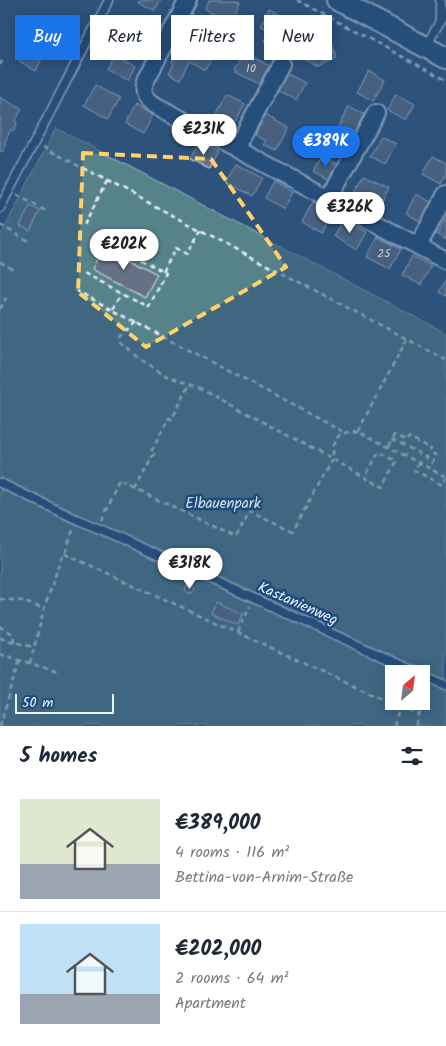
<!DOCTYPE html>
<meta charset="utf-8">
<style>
:root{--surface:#fff;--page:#f2f2f3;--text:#1f2937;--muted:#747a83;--line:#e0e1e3;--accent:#1a73e8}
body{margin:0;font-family:Kalam,sans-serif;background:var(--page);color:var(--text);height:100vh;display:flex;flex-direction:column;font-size:19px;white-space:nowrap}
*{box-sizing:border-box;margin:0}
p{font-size:16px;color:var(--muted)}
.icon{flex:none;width:28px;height:28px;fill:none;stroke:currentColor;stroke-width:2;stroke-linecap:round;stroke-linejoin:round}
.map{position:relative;height:726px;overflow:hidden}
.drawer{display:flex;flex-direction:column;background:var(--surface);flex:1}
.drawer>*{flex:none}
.banner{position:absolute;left:15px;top:15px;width:416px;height:45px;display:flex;gap:10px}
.needle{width:32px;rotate:28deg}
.tools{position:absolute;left:385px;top:665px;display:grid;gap:10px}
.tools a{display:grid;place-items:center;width:45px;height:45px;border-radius:0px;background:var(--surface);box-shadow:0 2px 12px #0003;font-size:25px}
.scale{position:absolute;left:15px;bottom:12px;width:99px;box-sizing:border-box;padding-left:5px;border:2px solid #e8f1f8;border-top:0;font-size:14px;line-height:18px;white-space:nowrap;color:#e8f1f8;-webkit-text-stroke:4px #1f4a7a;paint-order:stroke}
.price{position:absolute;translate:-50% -42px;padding:0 11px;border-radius:18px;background:#fff;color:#222;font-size:16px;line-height:32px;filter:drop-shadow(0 1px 2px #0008)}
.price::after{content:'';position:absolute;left:50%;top:30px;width:15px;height:11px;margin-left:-8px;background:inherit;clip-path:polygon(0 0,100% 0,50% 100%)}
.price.active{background:var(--accent);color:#fff}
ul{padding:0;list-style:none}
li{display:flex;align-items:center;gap:15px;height:125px;padding:0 20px}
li+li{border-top:1px solid var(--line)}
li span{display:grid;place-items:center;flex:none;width:140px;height:100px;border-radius:0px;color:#555}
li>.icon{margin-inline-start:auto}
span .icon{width:60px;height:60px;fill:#fffc;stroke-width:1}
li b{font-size:21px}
h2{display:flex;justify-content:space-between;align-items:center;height:60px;padding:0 20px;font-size:21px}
.tag{padding:0 18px;border-radius:0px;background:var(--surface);box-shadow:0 2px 12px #0003;font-size:18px;line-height:45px}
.tag.active{background:var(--accent);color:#fff}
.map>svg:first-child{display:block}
.green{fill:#57828a;stroke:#a0bac1;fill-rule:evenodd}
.building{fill:#667185;stroke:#e8f1f8}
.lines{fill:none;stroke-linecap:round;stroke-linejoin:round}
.service-casing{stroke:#e8f1f8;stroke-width:11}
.minor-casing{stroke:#e8f1f8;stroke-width:20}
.tertiary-casing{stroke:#e8f1f8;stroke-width:24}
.path{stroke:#e8f1f8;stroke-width:2.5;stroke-dasharray:5 4;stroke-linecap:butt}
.service{stroke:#1f4a7a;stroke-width:8}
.minor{stroke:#1f4a7a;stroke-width:16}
.tertiary{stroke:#1f4a7a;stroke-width:20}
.marked{fill:none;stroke:#ffd166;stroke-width:4;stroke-dasharray:10 6;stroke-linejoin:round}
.labels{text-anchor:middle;stroke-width:5;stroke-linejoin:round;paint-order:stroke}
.number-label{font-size:12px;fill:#c8d1db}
.park-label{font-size:15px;fill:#d2e0e8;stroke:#1f4a7a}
.street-label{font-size:15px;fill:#e8f1f8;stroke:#1f4a7a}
</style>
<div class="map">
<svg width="446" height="726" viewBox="0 0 446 726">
<rect width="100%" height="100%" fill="#2d527c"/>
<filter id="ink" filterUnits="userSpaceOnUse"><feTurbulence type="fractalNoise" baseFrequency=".02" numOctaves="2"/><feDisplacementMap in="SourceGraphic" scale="10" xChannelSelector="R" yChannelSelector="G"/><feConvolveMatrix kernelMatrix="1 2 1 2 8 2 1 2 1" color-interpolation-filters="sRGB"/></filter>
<g filter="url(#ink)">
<path class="green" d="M 56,128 L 446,333 L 446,726 L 0,726 L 0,237 ZM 394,674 L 421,674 L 421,701 L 394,701 Z"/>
<path class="building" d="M 139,0 L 161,0 L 155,11 L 138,2 Z
M 209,0 L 236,0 L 240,2 L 227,28 L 212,20 L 215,14 L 205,9 Z
M 269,9 L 296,23 L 282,50 L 265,41 L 270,31 L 261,26 Z
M 138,28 L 156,38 L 146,56 L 128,47 Z
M 315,33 L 332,43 L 337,59 L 318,67 L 290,51 L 297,38 Z
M 188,37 L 199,42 L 195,49 L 212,58 L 205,70 L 189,61 L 180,79 L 169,73 L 174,64 L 172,62 L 176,54 L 179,55 Z
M 30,39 L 47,48 L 36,71 L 19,61 Z
M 244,52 L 269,66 L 259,84 L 234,71 Z
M 114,54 L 135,66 L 127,81 L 106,69 Z
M 369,71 L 385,80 L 373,101 L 357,92 Z
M 286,73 L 305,83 L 296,100 L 277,90 Z
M 95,85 L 119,99 L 108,119 L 84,105 Z
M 396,94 L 415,104 L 406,120 L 387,110 Z
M 227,95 L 245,104 L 230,131 L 213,122 Z
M 0,97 L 22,109 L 15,122 L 17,123 L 14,131 L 11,129 L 4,144 L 6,145 L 2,152 L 0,151 Z
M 134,105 L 153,115 L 143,134 L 125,124 Z
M 349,106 L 364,114 L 352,137 L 337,129 Z
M 265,115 L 289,128 L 277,151 L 264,145 L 267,141 L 255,135 Z
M 381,136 L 396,144 L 385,164 L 370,156 Z
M 199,142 L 218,152 L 209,169 L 190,159 Z
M 322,156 L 338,165 L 330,180 L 313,171 Z
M 433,156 L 446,163 L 446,174 L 441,184 L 423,174 Z
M 236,164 L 262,178 L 252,196 L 226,182 Z
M 364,175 L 389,187 L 377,209 L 353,196 Z
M 273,181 L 292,192 L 283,209 L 264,198 Z
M 416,194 L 433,203 L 423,223 L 406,213 Z
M 313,202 L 332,212 L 321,233 L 302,222 Z
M 30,206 L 40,211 L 30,231 L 20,226 Z
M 446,218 L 446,240 L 437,235 Z
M 343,219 L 367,232 L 357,250 L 333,236 Z
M 378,237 L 401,249 L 390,269 L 367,257 Z
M 104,246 L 157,274 L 145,297 L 92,269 Z
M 412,256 L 431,266 L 421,285 L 402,275 Z
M 446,280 L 446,296 L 439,292 Z
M 187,586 L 193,587 L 195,589 L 193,593 L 188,594 L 185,591 Z
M 216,602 L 243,614 L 238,625 L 211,613 Z"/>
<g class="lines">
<defs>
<path id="service" d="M 440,0 L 440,21
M 426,47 L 440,21 L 446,14
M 0,208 L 109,0
M 0,483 L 76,519 L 102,530 L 446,685"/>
<path id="minor" d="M 188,0 L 145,82 C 141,94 145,98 155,105 L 446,261
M 236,149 L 281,64
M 329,198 L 376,113
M 418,246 L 446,194"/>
<path id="tertiary" d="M 337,0 L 446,58"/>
</defs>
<use href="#service" class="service-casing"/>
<use href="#minor" class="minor-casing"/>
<use href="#tertiary" class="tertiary-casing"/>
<path class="path" d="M 297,0 L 446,80
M 0,65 L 2,61
M 43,147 L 407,339
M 17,195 L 46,211
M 0,225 L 30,242
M 84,225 L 107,181
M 94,254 L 99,257
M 0,262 L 15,270
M 163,272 L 176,248 L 187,254 L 201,230
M 84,273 L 149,307 L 166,273 L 107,242
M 75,290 L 345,433
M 0,309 L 6,298
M 113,309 L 122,293
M 137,322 L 121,337 L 122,343 L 140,359 L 167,376 L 200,388 L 383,487 L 397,461 L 379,452 L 365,477
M 358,431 L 407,339 L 446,360
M 392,439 L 433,461
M 389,446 L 395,435 L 407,441 L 409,437 L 431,449 L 429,452 L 436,455 L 429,468
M 419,462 L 414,470 L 442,485 L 446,477
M 135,490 L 154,454 L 151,452 L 169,418 L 172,419 L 190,384
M 102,520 L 120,482 L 236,537 L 250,511 L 293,531 L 331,461 L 333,445 L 339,435 L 348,432 L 358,431 L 446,477
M 65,554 L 419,715
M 0,599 L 22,601 L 44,609
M 0,626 L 13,634 L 14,642
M 238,632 L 250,606
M 0,638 L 33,647
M 0,654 L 58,672
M 30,663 L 44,609 L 61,558 L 65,554 L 74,527
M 0,726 L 20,660
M 394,726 L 400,706
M 416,726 L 428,687"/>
<use href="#service" class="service"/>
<use href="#minor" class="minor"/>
<use href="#tertiary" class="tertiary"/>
</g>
</g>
<path d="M0 0H446V726H0ZM 83,153 L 211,159 L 286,267 L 146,347 L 78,292 Z" fill="#2d527c" fill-opacity=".55" fill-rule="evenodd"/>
<path class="marked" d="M 83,153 L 211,159 L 286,267 L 146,347 L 78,292 Z"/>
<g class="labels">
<g class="number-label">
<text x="251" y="72">10</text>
<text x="384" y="257">25</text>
</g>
<g class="park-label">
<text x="223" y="508">Elbauenpark</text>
</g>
<g class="street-label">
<text transform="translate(298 603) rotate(24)" y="5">Kastanienweg</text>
</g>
</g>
</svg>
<div class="tools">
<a><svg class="needle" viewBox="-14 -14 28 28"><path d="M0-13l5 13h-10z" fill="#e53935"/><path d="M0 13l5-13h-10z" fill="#747a83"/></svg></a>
</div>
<div class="scale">50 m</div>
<b class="price" style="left:204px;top:156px">€231K</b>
<b class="price active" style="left:326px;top:168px">€389K</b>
<b class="price" style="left:350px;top:234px">€326K</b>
<b class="price" style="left:124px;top:271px">€202K</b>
<b class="price" style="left:190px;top:590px">€318K</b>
<div class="banner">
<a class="tag active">Buy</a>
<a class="tag">Rent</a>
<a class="tag">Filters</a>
<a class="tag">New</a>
</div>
</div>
<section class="drawer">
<h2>5 homes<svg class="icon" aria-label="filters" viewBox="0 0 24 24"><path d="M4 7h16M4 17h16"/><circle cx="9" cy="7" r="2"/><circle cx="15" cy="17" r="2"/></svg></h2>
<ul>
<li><span style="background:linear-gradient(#dfe7d0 65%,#9aa5b1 0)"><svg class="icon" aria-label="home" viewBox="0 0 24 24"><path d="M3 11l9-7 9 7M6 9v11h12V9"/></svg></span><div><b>€389,000</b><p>4 rooms · 116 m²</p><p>Bettina-von-Arnim-Straße</p></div></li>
<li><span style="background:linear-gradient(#bfe0f5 70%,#9aa5b1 0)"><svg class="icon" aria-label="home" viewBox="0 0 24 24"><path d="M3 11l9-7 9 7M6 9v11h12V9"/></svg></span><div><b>€202,000</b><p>2 rooms · 64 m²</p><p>Apartment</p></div></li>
</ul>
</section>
